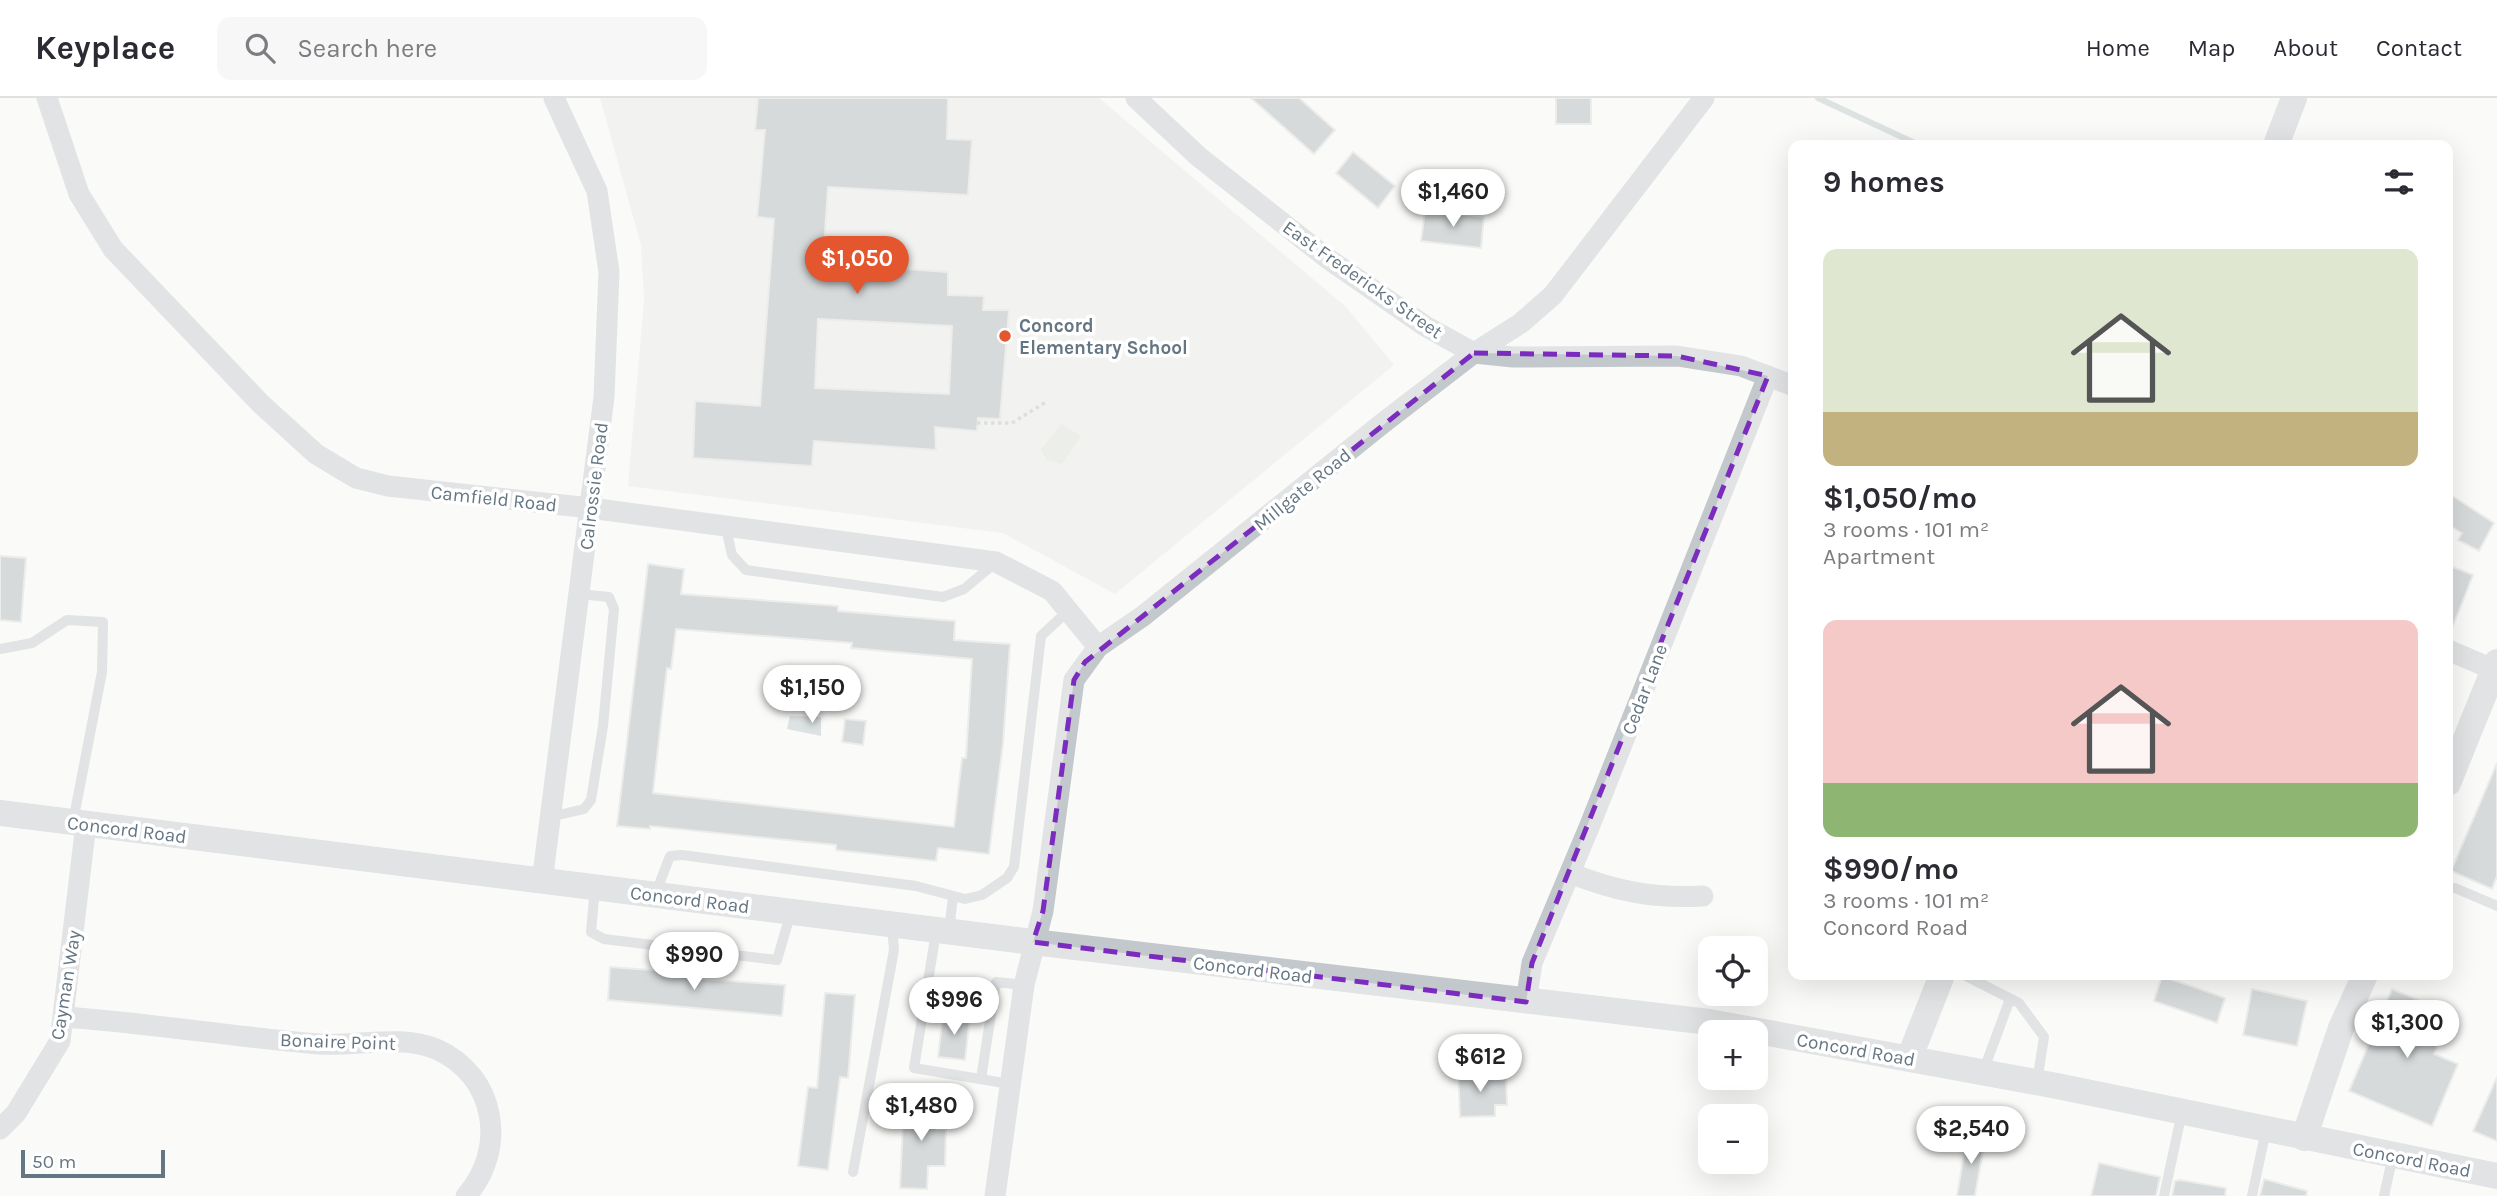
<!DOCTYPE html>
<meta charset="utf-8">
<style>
:root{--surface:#fff;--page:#f7f7f7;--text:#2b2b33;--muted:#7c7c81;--line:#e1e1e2;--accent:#e4572e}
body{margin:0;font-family:Karla,sans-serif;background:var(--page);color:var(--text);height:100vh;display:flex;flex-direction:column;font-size:26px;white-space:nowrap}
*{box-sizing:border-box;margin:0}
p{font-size:23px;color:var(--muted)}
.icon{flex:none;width:38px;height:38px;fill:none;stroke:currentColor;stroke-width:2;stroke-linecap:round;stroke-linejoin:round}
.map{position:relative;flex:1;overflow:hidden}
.details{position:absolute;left:1788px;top:42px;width:665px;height:840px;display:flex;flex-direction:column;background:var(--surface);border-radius:14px;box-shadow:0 7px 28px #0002}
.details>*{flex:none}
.controls{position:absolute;left:1698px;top:838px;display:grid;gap:14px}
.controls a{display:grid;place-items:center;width:70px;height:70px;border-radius:14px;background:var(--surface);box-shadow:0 7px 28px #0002;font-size:35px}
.scale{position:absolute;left:21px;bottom:18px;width:144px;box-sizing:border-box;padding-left:7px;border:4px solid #657683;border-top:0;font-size:19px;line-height:24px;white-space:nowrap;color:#657683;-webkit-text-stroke:5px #fff;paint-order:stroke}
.price{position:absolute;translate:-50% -60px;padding:0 16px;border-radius:24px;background:#fff;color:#222;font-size:23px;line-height:46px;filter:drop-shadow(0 2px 4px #0008)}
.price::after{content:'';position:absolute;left:50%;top:42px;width:21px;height:16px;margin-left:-10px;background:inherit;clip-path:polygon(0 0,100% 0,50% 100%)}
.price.on{background:var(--accent);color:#fff}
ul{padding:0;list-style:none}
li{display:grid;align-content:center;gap:14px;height:371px;padding:0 35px}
li span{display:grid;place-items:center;height:217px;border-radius:14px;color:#555}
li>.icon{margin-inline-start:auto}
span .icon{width:126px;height:126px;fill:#fffc;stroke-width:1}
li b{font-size:30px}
h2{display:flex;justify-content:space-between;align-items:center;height:84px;padding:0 35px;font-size:30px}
header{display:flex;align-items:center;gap:42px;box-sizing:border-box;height:98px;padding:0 35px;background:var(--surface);border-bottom:2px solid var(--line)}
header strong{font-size:33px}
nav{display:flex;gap:38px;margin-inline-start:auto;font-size:24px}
.search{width:490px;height:63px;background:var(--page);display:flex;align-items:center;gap:18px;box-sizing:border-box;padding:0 24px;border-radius:14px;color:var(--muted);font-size:26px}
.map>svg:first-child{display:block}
.built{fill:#e8e9e9}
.green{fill:#dadfd7}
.water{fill:#bbc7cb}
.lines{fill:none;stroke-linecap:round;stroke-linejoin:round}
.stream{stroke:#bbc7cb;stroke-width:6}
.building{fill:#aab3b9;stroke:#dcdcda;stroke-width:2;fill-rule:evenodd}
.path{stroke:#bbbfc2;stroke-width:3.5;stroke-dasharray:3.5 3.5;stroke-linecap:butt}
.service{stroke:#c3c8cc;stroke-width:10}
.minor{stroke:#c3c8cc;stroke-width:21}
.tertiary{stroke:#c3c8cc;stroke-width:26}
.marked{fill:none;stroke:#7b2cbf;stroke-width:5;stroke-dasharray:14 9;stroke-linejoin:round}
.poi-dot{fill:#e4572e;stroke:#fff;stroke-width:2.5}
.labels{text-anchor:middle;stroke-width:7;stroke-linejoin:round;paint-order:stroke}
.street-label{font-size:19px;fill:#657683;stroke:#fff}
.poi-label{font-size:19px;font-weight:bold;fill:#657683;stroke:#fff;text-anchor:start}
</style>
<header>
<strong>Keyplace</strong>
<div class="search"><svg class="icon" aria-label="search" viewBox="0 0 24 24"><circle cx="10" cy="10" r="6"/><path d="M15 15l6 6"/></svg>Search here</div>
<nav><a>Home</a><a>Map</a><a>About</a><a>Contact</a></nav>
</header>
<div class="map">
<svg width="2497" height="1098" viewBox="0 0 2497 1098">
<rect width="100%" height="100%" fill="#fafaf8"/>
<path class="built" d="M 600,0 L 1099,0 L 1346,209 L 1394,267 L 1115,496 L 1003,435 L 628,388 L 644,203 L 641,147 Z"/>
<path class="green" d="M 1061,326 L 1081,338 L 1062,366 L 1047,362 L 1041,352 Z"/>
<path class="water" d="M 790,618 L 821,619 L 821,638 L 787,631 Z"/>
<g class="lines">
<path class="stream" d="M 1818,0 L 1919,47"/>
</g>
<path class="building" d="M 758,0 L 948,0 L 947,41 L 972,42 L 968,97 L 828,89 L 823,165 L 948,174 L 948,197 L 984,198 L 983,212 L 1009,212 L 1000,321 L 978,320 L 977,333 L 935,329 L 936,352 L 814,343 L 812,368 L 693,360 L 695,303 L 760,308 L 774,121 L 757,119 L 765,32 L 755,32 ZM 818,221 L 952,228 L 949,296 L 815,290 Z
M 1251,0 L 1299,0 L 1335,32 L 1314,56 Z
M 1556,0 L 1591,0 L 1591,26 L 1556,26 Z
M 1353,54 L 1395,88 L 1378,110 L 1336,75 Z
M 1425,112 L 1484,119 L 1481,150 L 1421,143 Z
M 2448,395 L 2494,425 L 2479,453 L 2458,442 L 2462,435 L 2448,427 Z
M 0,458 L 26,460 L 21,524 L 0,522 Z
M 648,466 L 684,471 L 681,496 L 838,508 L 838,513 L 955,523 L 954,542 L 1010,546 L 1003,646 L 989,756 L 938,750 L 936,763 L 836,752 L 836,747 L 650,728 L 650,731 L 617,728 ZM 676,531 L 852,545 L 851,550 L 972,561 L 966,660 L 962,660 L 954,729 L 653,695 L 667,570 L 671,571 Z
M 2448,467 L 2473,477 L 2449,538 L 2448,538 Z
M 845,621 L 866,623 L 863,647 L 842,644 Z
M 2497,665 L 2497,778 L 2492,791 L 2451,773 Z
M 610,869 L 692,875 L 691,880 L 785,887 L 782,918 L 608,902 Z
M 2162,878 L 2225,900 L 2217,925 L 2154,903 Z
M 2252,891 L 2307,903 L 2297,948 L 2243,937 Z
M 2392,891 L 2451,916 L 2434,956 L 2458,966 L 2432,1028 L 2349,993 Z
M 825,895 L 855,897 L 848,980 L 840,979 L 828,1072 L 798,1068 L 808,989 L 817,990 Z
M 943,916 L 970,919 L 965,962 L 938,959 Z
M 1458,971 L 1482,971 L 1482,980 L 1506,980 L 1507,1007 L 1495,1007 L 1495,1018 L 1460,1019 Z
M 2497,979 L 2497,1043 L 2473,1033 Z
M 904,1002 L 938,1003 L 937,1031 L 946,1031 L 945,1068 L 928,1068 L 927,1091 L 900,1090 Z
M 1967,1037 L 1985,1040 L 1975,1098 L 1957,1098 Z
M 2099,1065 L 2160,1079 L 2156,1098 L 2091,1098 Z
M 2264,1081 L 2307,1093 L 2306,1098 L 2260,1098 Z
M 2180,1082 L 2226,1090 L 2225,1098 L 2172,1098 L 2175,1083 Z"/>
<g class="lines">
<path class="path" d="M 977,325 L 1012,325 L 1046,304"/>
<path class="service" d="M 726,430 L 732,457 L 746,472 L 943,499 L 964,491 L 994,466
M 0,551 L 32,545 L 67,522 L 103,524 L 102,574 L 73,724
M 550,719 L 584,711 L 591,702 L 603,628 L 614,511 L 609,499 L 579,496
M 595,789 L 591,834 L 604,841 L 777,862 L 791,814
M 2455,790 L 2497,808
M 655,797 L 670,758 L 682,757 L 916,788 L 965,801 L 982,797 L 1007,780 L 1014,769 L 1041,538 L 1070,511
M 949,833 L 953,799
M 936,834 L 914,970 L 1010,986
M 1964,877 L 2019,905 L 2044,939 L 2037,984
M 1983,974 L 2010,901
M 981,981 L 996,884 L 1024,887
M 853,1074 L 894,852 L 892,827
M 2164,1098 L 2182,1014
M 2252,1098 L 2266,1032
M 2384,1098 L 2393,1057"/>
<path class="minor" d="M 47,0 L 79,96 L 113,151 L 261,306 L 316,356 L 356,380 L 388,388 L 590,410 L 996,464 L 1052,493 L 1098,549
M 1136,0 L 1199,59 L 1327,160 L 1425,228 L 1474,255 L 1513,259 L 1677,258 L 1741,268 L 1794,288
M 2448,552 L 2497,573
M 1570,775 C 1615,793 1654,801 1703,798
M 542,784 L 604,299 L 609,174 L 597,93 L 554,0
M 1526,904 L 1532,865 L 1590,727 L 1768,278
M 64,919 C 149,925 234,939 319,946 C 356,949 400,936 436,951 C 496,977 508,1051 466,1098
M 0,1031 L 16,1015 L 60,943 L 86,726
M 995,1098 L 1024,887 L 1043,813 L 1074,582 L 1098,549 L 1143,518 L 1383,325 L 1474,255 L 1521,225 L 1553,197 L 1704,0"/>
<path class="tertiary" d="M 2276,47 L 2294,0
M 2448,685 L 2497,564
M 0,715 L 1033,844 L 1709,924 L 2057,988 L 2497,1078
M 1909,961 L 1942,877
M 2304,1040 L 2341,930 L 2365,877"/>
</g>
<path d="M0 0H2497V1098H0ZM 1474,255 L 1677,258 L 1768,278 L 1532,865 L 1526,904 L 1033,844 L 1043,813 L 1074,582 L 1085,564 Z" fill="#fafaf8" fill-opacity=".55" fill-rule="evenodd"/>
<path class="marked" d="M 1474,255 L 1677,258 L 1768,278 L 1532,865 L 1526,904 L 1033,844 L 1043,813 L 1074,582 L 1085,564 Z"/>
<circle class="poi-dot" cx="1005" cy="238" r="7"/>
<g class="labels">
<g class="street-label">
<text transform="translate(1363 181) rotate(35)" y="7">East Fredericks Street</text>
<text transform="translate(593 388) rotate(-83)" y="7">Calrossie Road</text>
<text transform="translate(1302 391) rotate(-39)" y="7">Millgate Road</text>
<text transform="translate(494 400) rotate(6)" y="7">Camfield Road</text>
<text transform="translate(1644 591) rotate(-69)" y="7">Cedar Lane</text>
<text transform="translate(127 731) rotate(7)" y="7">Concord Road</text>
<text transform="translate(690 801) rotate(7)" y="7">Concord Road</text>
<text transform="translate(1253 871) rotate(7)" y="7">Concord Road</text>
<text transform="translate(65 887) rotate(-81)" y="7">Cayman Way</text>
<text transform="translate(338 943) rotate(2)" y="7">Bonaire Point</text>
<text transform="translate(1856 951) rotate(10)" y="7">Concord Road</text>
<text transform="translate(2412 1061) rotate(11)" y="7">Concord Road</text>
</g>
<g class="poi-label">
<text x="1019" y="234">Concord<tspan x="1019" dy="22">Elementary School</tspan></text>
</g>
</g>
</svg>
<div class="controls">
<a><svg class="icon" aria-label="locate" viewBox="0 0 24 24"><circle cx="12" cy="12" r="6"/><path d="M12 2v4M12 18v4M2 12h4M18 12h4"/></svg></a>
<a>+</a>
<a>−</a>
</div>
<div class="scale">50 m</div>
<b class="price" style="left:1453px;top:131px">$1,460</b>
<b class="price on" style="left:857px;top:198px">$1,050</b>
<b class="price" style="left:812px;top:627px">$1,150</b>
<b class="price" style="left:694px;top:894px">$990</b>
<b class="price" style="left:954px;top:939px">$996</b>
<b class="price" style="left:2407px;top:962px">$1,300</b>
<b class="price" style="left:1480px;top:996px">$612</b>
<b class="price" style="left:921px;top:1045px">$1,480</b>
<b class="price" style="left:1971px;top:1068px">$2,540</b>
<section class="details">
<h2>9 homes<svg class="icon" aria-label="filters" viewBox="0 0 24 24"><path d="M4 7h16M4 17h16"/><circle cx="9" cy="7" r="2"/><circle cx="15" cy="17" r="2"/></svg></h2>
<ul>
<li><span style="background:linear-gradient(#dfe7d0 75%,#c2b280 0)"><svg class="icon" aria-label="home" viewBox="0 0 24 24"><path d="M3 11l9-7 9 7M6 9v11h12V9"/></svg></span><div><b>$1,050/mo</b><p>3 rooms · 101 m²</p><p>Apartment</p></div></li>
<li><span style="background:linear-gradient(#f6c9c9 75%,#8fb573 0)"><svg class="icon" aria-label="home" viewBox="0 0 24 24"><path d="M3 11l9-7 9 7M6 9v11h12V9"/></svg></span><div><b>$990/mo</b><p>3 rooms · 101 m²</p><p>Concord Road</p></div></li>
</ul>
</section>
</div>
